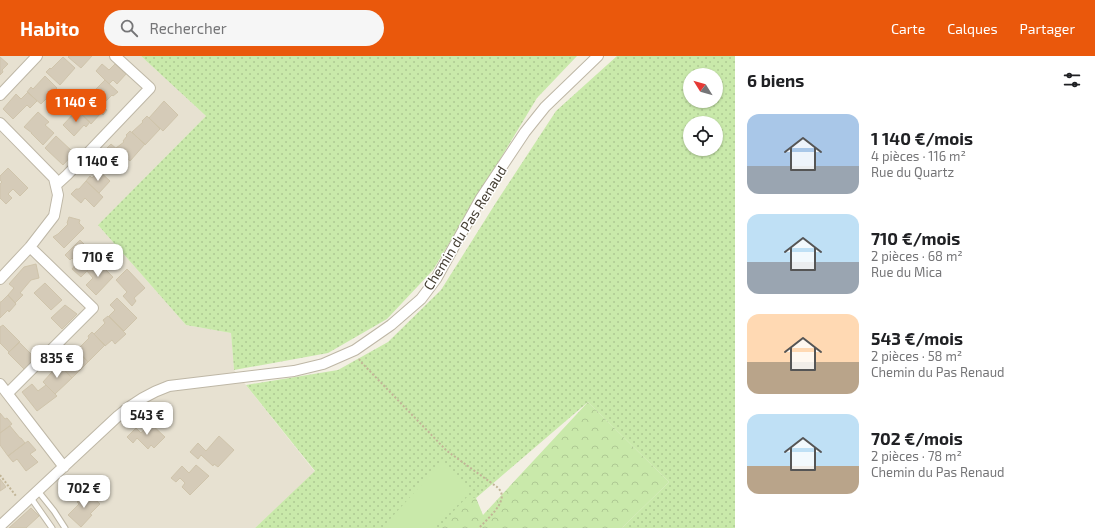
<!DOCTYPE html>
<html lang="fr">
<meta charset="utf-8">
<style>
:root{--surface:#fff;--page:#f6f6f6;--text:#202124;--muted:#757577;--accent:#ea580c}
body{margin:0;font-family:"Exo 2",sans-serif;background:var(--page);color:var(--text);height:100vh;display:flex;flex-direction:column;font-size:15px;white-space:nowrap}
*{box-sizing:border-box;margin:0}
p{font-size:13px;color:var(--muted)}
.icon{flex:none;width:22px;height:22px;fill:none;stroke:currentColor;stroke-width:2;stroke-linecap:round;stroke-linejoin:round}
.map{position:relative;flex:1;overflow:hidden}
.drawer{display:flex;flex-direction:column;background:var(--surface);width:360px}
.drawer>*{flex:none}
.needle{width:26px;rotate:307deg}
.controls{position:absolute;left:683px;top:12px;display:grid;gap:8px}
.controls a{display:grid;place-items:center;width:40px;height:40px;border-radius:50%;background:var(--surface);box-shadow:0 1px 3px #0004;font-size:20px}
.price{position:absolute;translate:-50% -34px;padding:0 9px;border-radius:8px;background:#fff;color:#222;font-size:13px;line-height:26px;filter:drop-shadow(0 1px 2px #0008)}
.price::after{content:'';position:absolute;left:50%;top:24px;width:12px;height:9px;margin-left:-6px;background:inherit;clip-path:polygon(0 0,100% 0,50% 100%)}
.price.current{background:var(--accent);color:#fff}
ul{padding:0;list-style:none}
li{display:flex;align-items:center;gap:12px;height:100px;padding:0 12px}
li span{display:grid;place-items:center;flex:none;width:112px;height:80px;border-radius:12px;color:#555}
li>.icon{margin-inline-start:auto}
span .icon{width:48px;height:48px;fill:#fffc;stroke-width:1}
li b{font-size:17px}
h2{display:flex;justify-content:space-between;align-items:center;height:48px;padding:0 12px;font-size:17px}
header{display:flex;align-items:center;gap:24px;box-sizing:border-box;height:56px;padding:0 20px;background:var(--accent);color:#fff}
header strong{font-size:19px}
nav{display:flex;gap:22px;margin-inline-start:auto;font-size:14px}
.search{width:280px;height:36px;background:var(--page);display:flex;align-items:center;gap:10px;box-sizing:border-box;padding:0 14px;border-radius:22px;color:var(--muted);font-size:15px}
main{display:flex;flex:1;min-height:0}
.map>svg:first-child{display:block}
.residential{fill:#e7e1d1}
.grass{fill:url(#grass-dots);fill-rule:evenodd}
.forest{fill:url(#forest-crowns)}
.green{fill:#c9e9aa}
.building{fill:#d5cbb8;stroke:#cfc4ab}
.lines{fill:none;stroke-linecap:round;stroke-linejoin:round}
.lane-casing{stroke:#beb7a6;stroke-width:7}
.street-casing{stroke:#beb7a6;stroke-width:12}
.path{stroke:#c1b496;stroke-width:2;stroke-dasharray:2 2;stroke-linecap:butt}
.lane{stroke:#fff;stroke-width:5}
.street{stroke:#fff;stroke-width:10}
.labels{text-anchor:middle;stroke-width:3;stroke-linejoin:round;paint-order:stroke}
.street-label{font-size:14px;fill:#453f33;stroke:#fff}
</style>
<header>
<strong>Habito</strong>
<div class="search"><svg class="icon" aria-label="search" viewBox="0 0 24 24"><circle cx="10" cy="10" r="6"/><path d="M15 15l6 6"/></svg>Rechercher</div>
<nav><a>Carte</a><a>Calques</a><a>Partager</a></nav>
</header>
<main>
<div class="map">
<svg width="735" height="472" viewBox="0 0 735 472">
<defs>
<pattern id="grass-dots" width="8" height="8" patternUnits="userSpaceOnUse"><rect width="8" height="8" fill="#c9e9aa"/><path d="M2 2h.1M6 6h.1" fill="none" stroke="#aec993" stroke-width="1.8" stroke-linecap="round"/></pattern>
<pattern id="forest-crowns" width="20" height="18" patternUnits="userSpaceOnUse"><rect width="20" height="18" fill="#c9e9aa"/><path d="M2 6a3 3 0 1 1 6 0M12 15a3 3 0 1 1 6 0" fill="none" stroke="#aec993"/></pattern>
</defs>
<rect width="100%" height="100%" fill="#f3efe3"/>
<path class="residential" d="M 0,0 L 141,0 L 206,60 L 98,169 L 186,269 L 231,277 L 234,314 L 315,416 L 255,472 L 0,472 Z"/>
<path class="grass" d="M 141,0 L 577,0 L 537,42 L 433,214 L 387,263 L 328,297 L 234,314 L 231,277 L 186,269 L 98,169 L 206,60 Z
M 617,0 L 735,0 L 735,472 L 622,472 L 669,426 L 588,346 L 476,442 L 443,472 L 255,472 L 315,415 L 246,329 L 338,314 L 388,286 L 441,234 L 497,145 L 556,55 ZM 690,19 L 716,19 L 716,45 L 690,45 ZM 690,67 L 716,67 L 716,93 L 690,93 Z"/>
<path class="forest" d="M 588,346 L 669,426 L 622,472 L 438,472 L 467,441 L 476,442 L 483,459 Z"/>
<path class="green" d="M 443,405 L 471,433 L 433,472 L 382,472 Z"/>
<path class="building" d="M 69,0 L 92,0 L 81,12 L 68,1 Z
M 0,1 L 8,8 L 2,14 L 3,16 L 0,19 Z
M 63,1 L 75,12 L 60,29 L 46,16 L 50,12 L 51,13 Z
M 102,8 L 109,14 L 115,8 L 126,18 L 117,28 L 113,24 L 109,28 L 96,15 Z
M 45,20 L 57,32 L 41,48 L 27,36 L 31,31 L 33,33 Z
M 105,24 L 118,36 L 113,40 L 112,39 L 102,49 L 90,39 Z
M 28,36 L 37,45 L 30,52 L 27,49 L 13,63 L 3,53 L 16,38 L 21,43 Z
M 94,42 L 107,54 L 103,59 L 101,57 L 91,68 L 80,57 Z
M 164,45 L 178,59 L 163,75 L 149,62 Z
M 77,54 L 90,66 L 86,71 L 84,69 L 74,80 L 63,69 Z
M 38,56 L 49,66 L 45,69 L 54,77 L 43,89 L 31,77 L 32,77 L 24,71 Z
M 147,60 L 160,73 L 145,89 L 132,76 L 143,66 L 142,65 Z
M 130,75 L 145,88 L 130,105 L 116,92 L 124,86 L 123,85 L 127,80 L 126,79 Z
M 56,80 L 74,97 L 63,109 L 45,92 Z
M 111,88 L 126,101 L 111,118 L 101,109 L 105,104 L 108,106 L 109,104 L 102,97 Z
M 8,112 L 28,132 L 20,140 L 13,133 L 8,138 L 12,142 L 6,148 L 0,142 L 0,128 L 2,126 L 0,124 L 0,120 Z
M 99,115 L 110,125 L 99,137 L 86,125 L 90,120 L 92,122 Z
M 86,125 L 103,141 L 94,151 L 85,142 L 81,147 L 71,138 L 76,133 L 79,133 Z
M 69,161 L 80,164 L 79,167 L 84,172 L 64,192 L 53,181 L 58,178 L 68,168 L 67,167 Z
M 80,184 L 91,195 L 89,197 L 97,205 L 81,221 L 72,213 L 77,207 L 72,202 L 70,204 L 65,199 Z
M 97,205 L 113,221 L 96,239 L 86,229 L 93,222 L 87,215 Z
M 36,208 L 39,222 L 31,224 L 20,237 L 23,239 L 15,247 L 8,239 L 14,232 L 9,228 L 24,211 Z
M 127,213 L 145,232 L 134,242 L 136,245 L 132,250 L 123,240 L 127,236 L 116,224 Z
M 45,227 L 62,244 L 51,254 L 34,237 Z
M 8,239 L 16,248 L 9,256 L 8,254 L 0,262 L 0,246 L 1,246 Z
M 117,242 L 137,262 L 124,275 L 109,260 L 115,254 L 110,249 Z
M 65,249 L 77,258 L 62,273 L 51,262 Z
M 108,260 L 126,278 L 115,288 L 112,284 L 105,290 L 94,278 L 105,267 L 103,264 Z
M 3,269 L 20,286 L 9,296 L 0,287 L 0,271 Z
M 92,276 L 105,289 L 88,306 L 77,294 L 89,282 L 88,280 Z
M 19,286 L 36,303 L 25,314 L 8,297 Z
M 75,292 L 88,306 L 72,322 L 60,310 L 72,298 L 71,296 Z
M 59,308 L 72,322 L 55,338 L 43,326 Z
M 32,328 L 38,335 L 46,329 L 57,340 L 37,355 L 22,336 Z
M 0,357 L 5,363 L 7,362 L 12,368 L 0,377 Z
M 150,367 L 165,381 L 154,392 L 151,389 L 148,393 L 137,382 L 133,387 L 127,381 L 136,372 L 141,377 Z
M 10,370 L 20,382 L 21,382 L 25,387 L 8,400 L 0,389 L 0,377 Z
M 219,380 L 234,394 L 218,411 L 214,408 L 213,410 L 201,399 L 198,403 L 190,396 L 198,387 L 206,395 Z
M 28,385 L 36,394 L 30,398 L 38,406 L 26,415 L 17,403 L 13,406 L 8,400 Z
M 196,409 L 209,420 L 190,439 L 182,431 L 185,427 L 180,422 L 176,426 L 171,422 L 182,410 L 189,417 Z
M 0,423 L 6,431 L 0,435 Z
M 87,436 L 100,448 L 90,458 L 92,459 L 81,471 L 68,459 L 79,448 L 77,446 Z
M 31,452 L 39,460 L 26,472 L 9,472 Z"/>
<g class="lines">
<defs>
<path id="lane" d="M 38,435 L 54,455 L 65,472
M 31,442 L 52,472"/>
<path id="street" d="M 0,39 L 37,0
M 0,67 L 54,122 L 58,139 L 54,160 L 30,191 L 0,223
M 56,129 L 67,119 L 150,32 L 115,0
M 0,328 L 64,411
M 8,337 L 93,252 L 30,191
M 0,470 L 118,360 C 134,346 149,337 169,330 L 294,315 L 323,308 L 355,294 L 391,269 L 421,243 L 436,223 L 481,142 L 525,76 L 545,51 L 598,0"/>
</defs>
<use href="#lane" class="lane-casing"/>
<use href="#street" class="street-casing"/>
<path class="path" d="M 359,303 L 361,306 L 447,395 L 497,431 C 498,432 500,434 501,436 C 506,448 486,464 479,472
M 0,419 L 16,440"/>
<use href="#lane" class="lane"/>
<use href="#street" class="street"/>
</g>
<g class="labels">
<g class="street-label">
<text transform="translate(465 172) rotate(-58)" y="5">Chemin du Pas Renaud</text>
</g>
</g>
</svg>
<div class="controls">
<a><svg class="needle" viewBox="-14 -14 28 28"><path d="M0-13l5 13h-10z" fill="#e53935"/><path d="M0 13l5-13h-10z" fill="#757577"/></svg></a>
<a><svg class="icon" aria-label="locate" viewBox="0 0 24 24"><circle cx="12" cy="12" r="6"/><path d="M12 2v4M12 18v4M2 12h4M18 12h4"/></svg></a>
</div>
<b class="price current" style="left:76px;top:67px">1 140 €</b>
<b class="price" style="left:98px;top:126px">1 140 €</b>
<b class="price" style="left:98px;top:222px">710 €</b>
<b class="price" style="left:57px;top:323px">835 €</b>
<b class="price" style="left:147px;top:380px">543 €</b>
<b class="price" style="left:84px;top:453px">702 €</b>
</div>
<section class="drawer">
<h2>6 biens<svg class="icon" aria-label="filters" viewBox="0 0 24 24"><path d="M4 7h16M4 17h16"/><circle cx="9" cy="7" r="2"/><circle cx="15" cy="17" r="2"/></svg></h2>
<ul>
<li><span style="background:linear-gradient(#a9c7e8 65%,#9aa5b1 0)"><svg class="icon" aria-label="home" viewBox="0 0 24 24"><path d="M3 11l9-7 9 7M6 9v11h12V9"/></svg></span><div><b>1 140 €/mois</b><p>4 pièces · 116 m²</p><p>Rue du Quartz</p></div></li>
<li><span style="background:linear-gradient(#bfe0f5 60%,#9aa5b1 0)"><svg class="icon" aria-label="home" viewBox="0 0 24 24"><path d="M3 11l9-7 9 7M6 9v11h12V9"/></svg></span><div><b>710 €/mois</b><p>2 pièces · 68 m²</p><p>Rue du Mica</p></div></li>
<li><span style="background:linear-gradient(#ffd9b3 60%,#b9a48a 0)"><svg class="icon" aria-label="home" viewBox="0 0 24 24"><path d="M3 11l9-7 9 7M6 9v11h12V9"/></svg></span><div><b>543 €/mois</b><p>2 pièces · 58 m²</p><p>Chemin du Pas Renaud</p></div></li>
<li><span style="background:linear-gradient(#bfe0f5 65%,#b9a48a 0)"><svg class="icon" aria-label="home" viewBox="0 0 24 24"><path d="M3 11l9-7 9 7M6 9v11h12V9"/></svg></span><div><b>702 €/mois</b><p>2 pièces · 78 m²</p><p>Chemin du Pas Renaud</p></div></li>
</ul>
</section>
</main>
